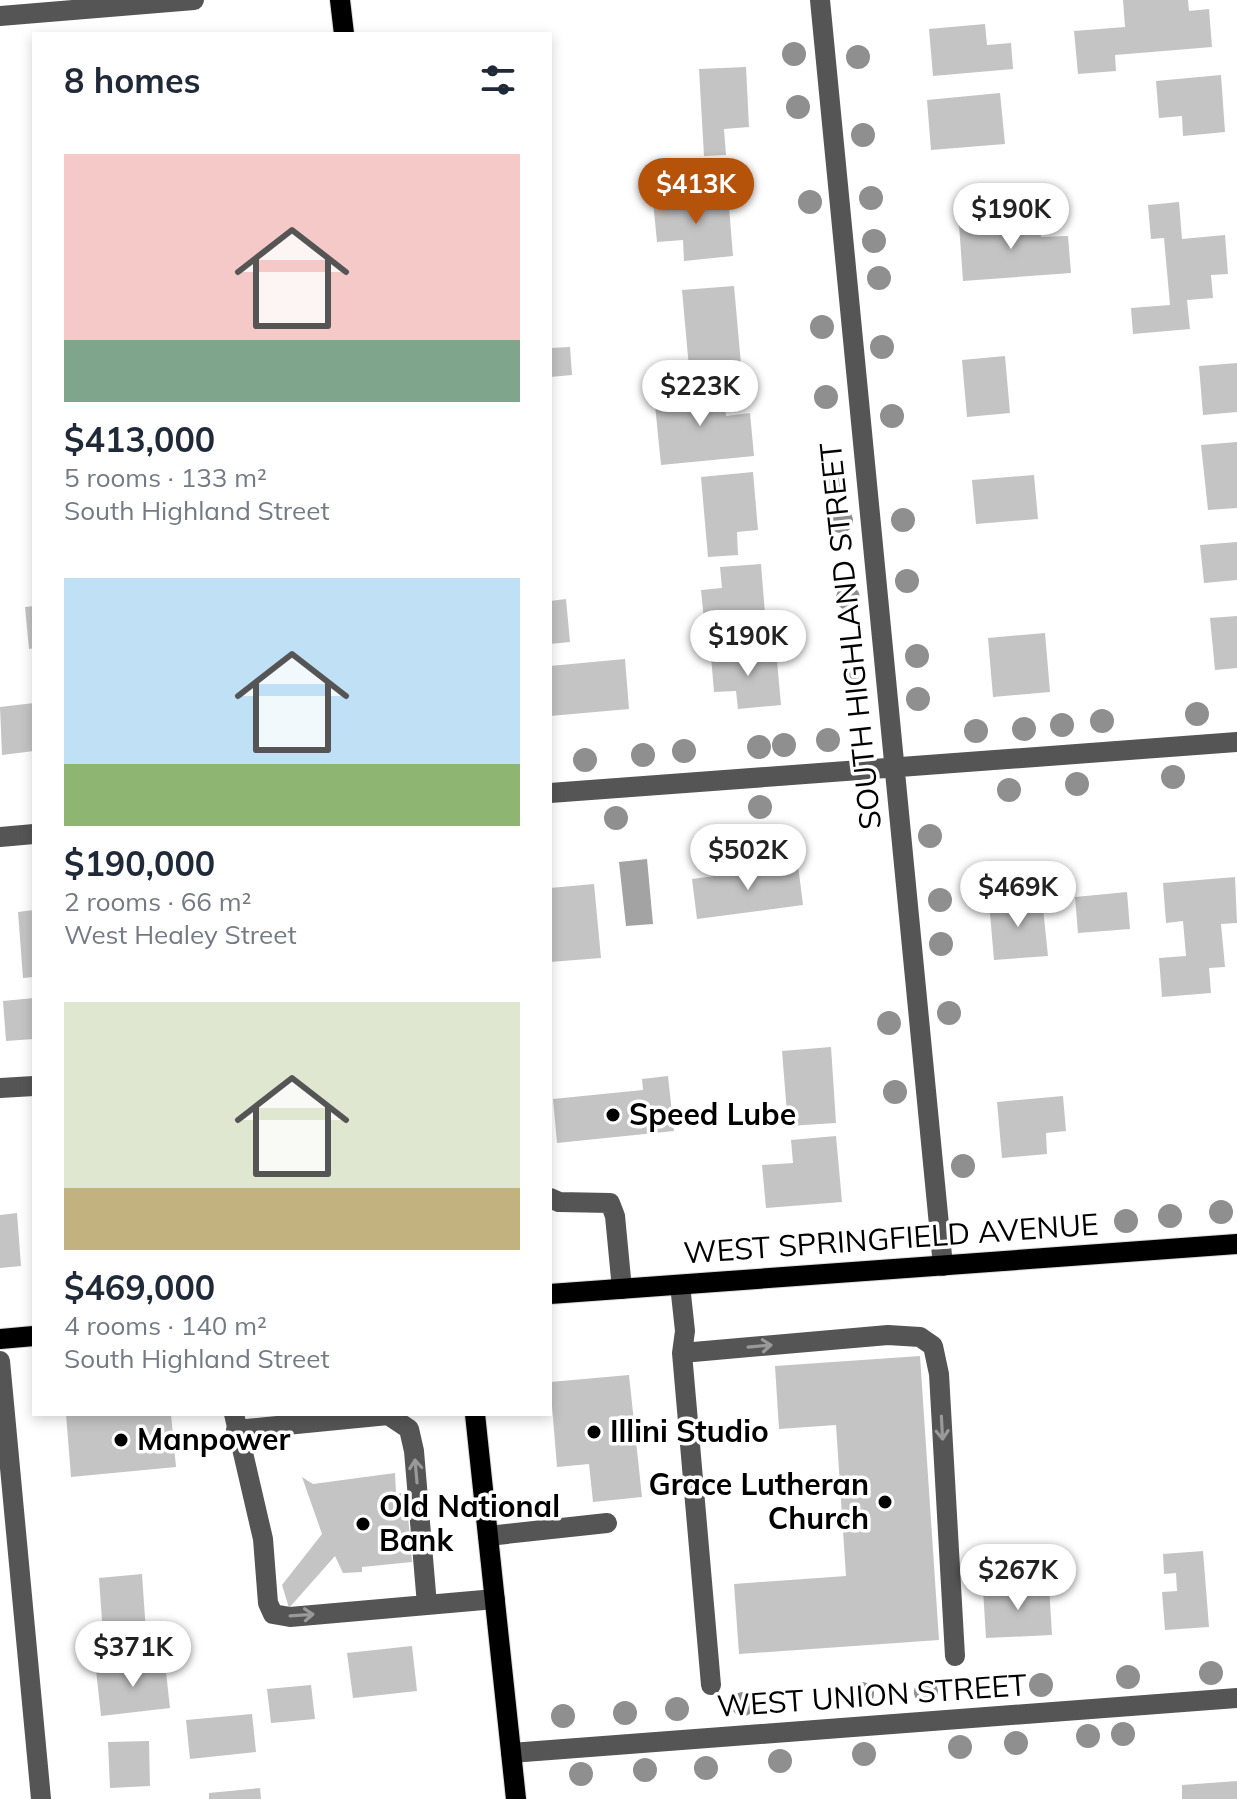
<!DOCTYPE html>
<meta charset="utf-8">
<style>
:root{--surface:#fff;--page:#f2f2f3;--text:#1f2937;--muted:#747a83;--accent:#b45309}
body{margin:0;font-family:Mulish,sans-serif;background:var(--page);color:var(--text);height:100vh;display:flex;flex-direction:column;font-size:30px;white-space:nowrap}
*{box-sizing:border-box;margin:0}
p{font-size:26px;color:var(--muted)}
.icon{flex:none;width:44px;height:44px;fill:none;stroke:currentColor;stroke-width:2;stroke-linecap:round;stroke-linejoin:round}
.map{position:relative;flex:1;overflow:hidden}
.panel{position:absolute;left:32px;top:32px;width:520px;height:1384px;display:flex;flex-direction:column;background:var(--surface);border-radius:0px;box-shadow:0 4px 12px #0003}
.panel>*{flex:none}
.price{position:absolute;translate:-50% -68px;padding:0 18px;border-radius:28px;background:#fff;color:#222;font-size:26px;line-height:52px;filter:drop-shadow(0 2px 4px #0008)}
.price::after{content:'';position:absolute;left:50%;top:48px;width:24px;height:18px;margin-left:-12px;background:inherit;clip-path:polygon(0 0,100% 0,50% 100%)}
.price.selected{background:var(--accent);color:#fff}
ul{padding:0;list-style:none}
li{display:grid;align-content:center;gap:16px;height:424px;padding:0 32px}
li span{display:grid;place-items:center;height:248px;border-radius:0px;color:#555}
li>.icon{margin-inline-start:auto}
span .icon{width:144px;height:144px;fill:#fffc;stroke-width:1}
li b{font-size:34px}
h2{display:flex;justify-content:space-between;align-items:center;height:96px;padding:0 32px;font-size:34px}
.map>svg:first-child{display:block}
.water{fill:#a3a3a3}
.building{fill:#c4c4c4}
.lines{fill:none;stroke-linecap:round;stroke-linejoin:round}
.major-casing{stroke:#dbdbdb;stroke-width:22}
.minor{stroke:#555;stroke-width:20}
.major{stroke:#000;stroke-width:20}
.tree{fill:#8f8f8f}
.oneway{stroke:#999}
.poi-dot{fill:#000;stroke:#fff;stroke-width:3}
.labels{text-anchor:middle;stroke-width:7;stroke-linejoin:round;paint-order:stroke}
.street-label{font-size:30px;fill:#000;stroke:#fff}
.poi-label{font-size:30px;font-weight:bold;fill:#000;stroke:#fff;text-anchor:start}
</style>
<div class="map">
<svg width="1237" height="1799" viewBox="0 0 1237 1799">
<rect width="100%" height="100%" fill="#fff"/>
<path class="water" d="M 647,859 L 653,924 L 626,926 L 619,862 Z"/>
<path class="building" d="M 1123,0 L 1188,0 L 1189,11 L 1209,9 L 1212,47 L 1115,55 L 1116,71 L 1078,74 L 1074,31 L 1125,27 Z
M 985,24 L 987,45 L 1011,43 L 1013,69 L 933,76 L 929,29 Z
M 746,67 L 749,127 L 724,129 L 726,155 L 704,156 L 699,69 Z
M 1221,75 L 1225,132 L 1183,136 L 1182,116 L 1159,118 L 1156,81 Z
M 1000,93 L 1005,144 L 931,150 L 927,100 Z
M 728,194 L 733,256 L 684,261 L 683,240 L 657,242 L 653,201 Z
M 1179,202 L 1182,239 L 1225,235 L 1228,274 L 1211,275 L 1213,298 L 1187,300 L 1190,329 L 1133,334 L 1131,308 L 1170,305 L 1164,238 L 1151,239 L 1148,205 Z
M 1039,219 L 1041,237 L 1068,236 L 1071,273 L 963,281 L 959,224 Z
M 734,286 L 741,364 L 689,368 L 682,290 Z
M 570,347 L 572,375 L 550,377 L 550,348 Z
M 1005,356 L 1010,413 L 967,417 L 962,360 Z
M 1237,363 L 1237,412 L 1203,415 L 1199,366 Z
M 723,389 L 726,416 L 750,413 L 754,456 L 661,465 L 654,395 Z
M 1237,442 L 1237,508 L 1208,510 L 1201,445 Z
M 753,472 L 758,530 L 737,532 L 738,555 L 708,557 L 701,477 Z
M 1034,475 L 1038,519 L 976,524 L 972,480 Z
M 1237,542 L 1237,580 L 1204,583 L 1200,545 Z
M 761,564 L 766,626 L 705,631 L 701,590 L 722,588 L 720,567 Z
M 566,599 L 570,642 L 550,644 L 550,601 Z
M 34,606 L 34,648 L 29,649 L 25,607 Z
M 1237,616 L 1237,668 L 1215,670 L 1210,618 Z
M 1045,633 L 1050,692 L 993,697 L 988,638 Z
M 776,650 L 781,705 L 738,709 L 736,691 L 714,692 L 711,656 Z
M 625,659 L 629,709 L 550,716 L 550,666 Z
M 34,703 L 34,751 L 2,755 L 0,707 Z
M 798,865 L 803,905 L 697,919 L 692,879 Z
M 1235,877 L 1237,923 L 1221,924 L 1225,967 L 1209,968 L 1211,993 L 1162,997 L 1159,958 L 1186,956 L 1183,921 L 1166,923 L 1163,883 Z
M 594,884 L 601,958 L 550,962 L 550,888 Z
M 1127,892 L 1130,929 L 1078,933 L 1075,897 Z
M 1042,898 L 1048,956 L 994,960 L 989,902 Z
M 34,910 L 34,977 L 23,978 L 18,912 Z
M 34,998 L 34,1039 L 6,1041 L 3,1001 Z
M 831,1047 L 836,1123 L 788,1126 L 782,1051 Z
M 668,1076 L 674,1131 L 557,1143 L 553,1099 L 643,1090 L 642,1079 Z
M 1063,1096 L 1066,1131 L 1046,1133 L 1047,1154 L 1002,1158 L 997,1102 Z
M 836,1136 L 842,1202 L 766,1208 L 762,1165 L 793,1163 L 791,1140 Z
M 17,1213 L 21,1266 L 0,1268 L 0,1215 Z
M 920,1356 L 939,1640 L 739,1654 L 734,1584 L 846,1576 L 836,1425 L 779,1429 L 775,1366 Z
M 629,1375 L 642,1497 L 593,1502 L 589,1464 L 557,1467 L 550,1382 Z
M 66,1414 L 171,1414 L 176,1467 L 71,1477 Z
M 395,1473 L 396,1494 L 406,1492 L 412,1562 L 362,1567 L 362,1572 L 343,1573 L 335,1556 L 289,1608 L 282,1585 L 322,1534 L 302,1477 L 313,1484 Z
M 1203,1551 L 1209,1627 L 1165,1630 L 1162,1592 L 1177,1591 L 1176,1573 L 1164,1574 L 1163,1554 Z
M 142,1574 L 146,1632 L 103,1635 L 99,1578 Z
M 1049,1585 L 1052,1635 L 986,1638 L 983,1589 Z
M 412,1646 L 417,1691 L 353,1698 L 347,1653 Z
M 165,1663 L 170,1708 L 101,1716 L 96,1670 Z
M 311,1685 L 315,1719 L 271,1723 L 267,1689 Z
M 252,1714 L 256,1752 L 190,1759 L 186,1720 Z
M 149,1741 L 150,1786 L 110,1788 L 108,1742 Z
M 1237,1781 L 1237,1799 L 1182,1799 L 1182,1785 Z
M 260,1788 L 261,1799 L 209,1799 L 209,1793 Z"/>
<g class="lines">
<defs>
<path id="major" d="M 340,0 L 344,34
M 550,1294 L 1237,1244
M 0,1339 L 34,1336
M 475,1414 L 516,1799"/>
</defs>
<use href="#major" class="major-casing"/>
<path class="minor" d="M 820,0 L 943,1266
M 0,16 L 194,0
M 550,793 L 1237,742
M 0,837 L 34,834
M 0,1088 L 34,1086
M 550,1198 L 559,1202 L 610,1203 L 615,1216 L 622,1289
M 680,1285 L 685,1331 L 682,1353 L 711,1685
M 682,1353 L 888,1335 L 920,1337 L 933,1346 L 939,1374 L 955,1656
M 0,1361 L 41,1799
M 234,1414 L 263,1539 L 268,1603 L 273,1614 L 290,1617 L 495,1599
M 236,1430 L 388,1415 L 409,1429 L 414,1451 L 427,1605
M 488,1536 L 607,1523
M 511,1753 L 1237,1698"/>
<use href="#major" class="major"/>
</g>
<g class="tree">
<circle cx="794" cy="54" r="12"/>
<circle cx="858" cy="57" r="12"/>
<circle cx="798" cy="107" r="12"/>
<circle cx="863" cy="135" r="12"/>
<circle cx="871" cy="198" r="12"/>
<circle cx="810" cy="202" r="12"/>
<circle cx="874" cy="241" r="12"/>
<circle cx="879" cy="278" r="12"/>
<circle cx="822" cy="327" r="12"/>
<circle cx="882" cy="347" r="12"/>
<circle cx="826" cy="397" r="12"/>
<circle cx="892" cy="416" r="12"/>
<circle cx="835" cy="482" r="12"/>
<circle cx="903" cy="520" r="12"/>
<circle cx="841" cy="521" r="12"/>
<circle cx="907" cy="581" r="12"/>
<circle cx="848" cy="598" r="12"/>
<circle cx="917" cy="656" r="12"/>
<circle cx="854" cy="669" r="12"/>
<circle cx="918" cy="699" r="12"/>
<circle cx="1197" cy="714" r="12"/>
<circle cx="1102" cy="721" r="12"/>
<circle cx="1062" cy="725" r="12"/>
<circle cx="1024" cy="729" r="12"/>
<circle cx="976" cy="731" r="12"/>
<circle cx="828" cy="740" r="12"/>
<circle cx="784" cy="745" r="12"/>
<circle cx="759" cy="747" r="12"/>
<circle cx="684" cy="751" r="12"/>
<circle cx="643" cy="755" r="12"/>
<circle cx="585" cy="760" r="12"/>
<circle cx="1173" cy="777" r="12"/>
<circle cx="1077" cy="784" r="12"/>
<circle cx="1009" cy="790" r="12"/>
<circle cx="760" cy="807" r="12"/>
<circle cx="616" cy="818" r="12"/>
<circle cx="930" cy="836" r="12"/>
<circle cx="940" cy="900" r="12"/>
<circle cx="941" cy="944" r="12"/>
<circle cx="949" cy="1013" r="12"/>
<circle cx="889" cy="1023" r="12"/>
<circle cx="895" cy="1092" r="12"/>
<circle cx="963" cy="1166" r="12"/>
<circle cx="1221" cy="1212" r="12"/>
<circle cx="1170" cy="1216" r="12"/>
<circle cx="1126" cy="1221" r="12"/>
<circle cx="1211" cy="1673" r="12"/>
<circle cx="1128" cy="1677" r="12"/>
<circle cx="1041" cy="1685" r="12"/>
<circle cx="926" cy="1692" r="12"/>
<circle cx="862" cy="1694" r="12"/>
<circle cx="743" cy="1704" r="12"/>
<circle cx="677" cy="1709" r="12"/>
<circle cx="625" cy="1713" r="12"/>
<circle cx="563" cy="1716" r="12"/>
<circle cx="1123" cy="1734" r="12"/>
<circle cx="1088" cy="1736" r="12"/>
<circle cx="1016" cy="1743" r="12"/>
<circle cx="960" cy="1747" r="12"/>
<circle cx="864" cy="1754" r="12"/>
<circle cx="780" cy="1761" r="12"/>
<circle cx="706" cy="1768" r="12"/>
<circle cx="645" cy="1770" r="12"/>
<circle cx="581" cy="1774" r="12"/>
</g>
<defs><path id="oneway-shaft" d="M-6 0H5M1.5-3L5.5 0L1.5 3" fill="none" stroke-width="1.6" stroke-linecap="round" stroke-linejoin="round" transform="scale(2)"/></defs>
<g class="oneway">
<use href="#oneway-shaft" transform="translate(760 1346) rotate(-5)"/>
<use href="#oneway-shaft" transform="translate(942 1428) rotate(87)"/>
<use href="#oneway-shaft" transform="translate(416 1471) rotate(-95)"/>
<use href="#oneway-shaft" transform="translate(302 1615) rotate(-4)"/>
</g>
<g class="poi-dot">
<circle cx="613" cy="1115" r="8"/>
<circle cx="594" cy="1432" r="8"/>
<circle cx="121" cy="1440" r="8"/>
<circle cx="885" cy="1502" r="8"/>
<circle cx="363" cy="1524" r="8"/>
</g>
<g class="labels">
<g class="street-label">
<text transform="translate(851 636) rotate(-96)" y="10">SOUTH HIGHLAND STREET</text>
<text transform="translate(891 1239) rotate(-4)" y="10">WEST SPRINGFIELD AVENUE</text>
<text transform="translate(872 1696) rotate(-4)" y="10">WEST UNION STREET</text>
</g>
<g class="poi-label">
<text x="629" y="1125">Speed Lube</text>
<text x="610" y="1442">Illini Studio</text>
<text x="137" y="1450">Manpower</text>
<text x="869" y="1495" text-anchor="end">Grace Lutheran<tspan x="869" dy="34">Church</tspan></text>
<text x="379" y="1517">Old National<tspan x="379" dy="34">Bank</tspan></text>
</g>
</g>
</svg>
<b class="price selected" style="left:696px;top:226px">$413K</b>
<b class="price" style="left:1011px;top:251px">$190K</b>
<b class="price" style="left:700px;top:428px">$223K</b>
<b class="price" style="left:748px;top:678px">$190K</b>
<b class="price" style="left:748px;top:892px">$502K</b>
<b class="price" style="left:1018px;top:929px">$469K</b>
<b class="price" style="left:1018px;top:1612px">$267K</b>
<b class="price" style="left:133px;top:1689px">$371K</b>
<section class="panel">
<h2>8 homes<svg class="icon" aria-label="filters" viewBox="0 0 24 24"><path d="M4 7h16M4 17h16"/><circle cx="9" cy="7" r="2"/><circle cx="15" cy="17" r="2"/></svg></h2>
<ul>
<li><span style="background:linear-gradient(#f6c9c9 75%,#7fa58c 0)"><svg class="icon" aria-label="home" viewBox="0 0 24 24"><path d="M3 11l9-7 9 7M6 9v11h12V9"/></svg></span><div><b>$413,000</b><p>5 rooms · 133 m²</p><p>South Highland Street</p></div></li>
<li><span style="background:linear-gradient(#bfe0f5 75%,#8fb573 0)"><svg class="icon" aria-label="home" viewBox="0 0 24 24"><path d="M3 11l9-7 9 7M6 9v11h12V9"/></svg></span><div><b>$190,000</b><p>2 rooms · 66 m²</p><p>West Healey Street</p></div></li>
<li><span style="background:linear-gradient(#dfe7d0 75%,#c2b280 0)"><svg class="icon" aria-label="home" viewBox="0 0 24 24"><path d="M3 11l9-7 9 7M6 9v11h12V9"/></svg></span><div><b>$469,000</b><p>4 rooms · 140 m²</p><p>South Highland Street</p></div></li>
</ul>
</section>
</div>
